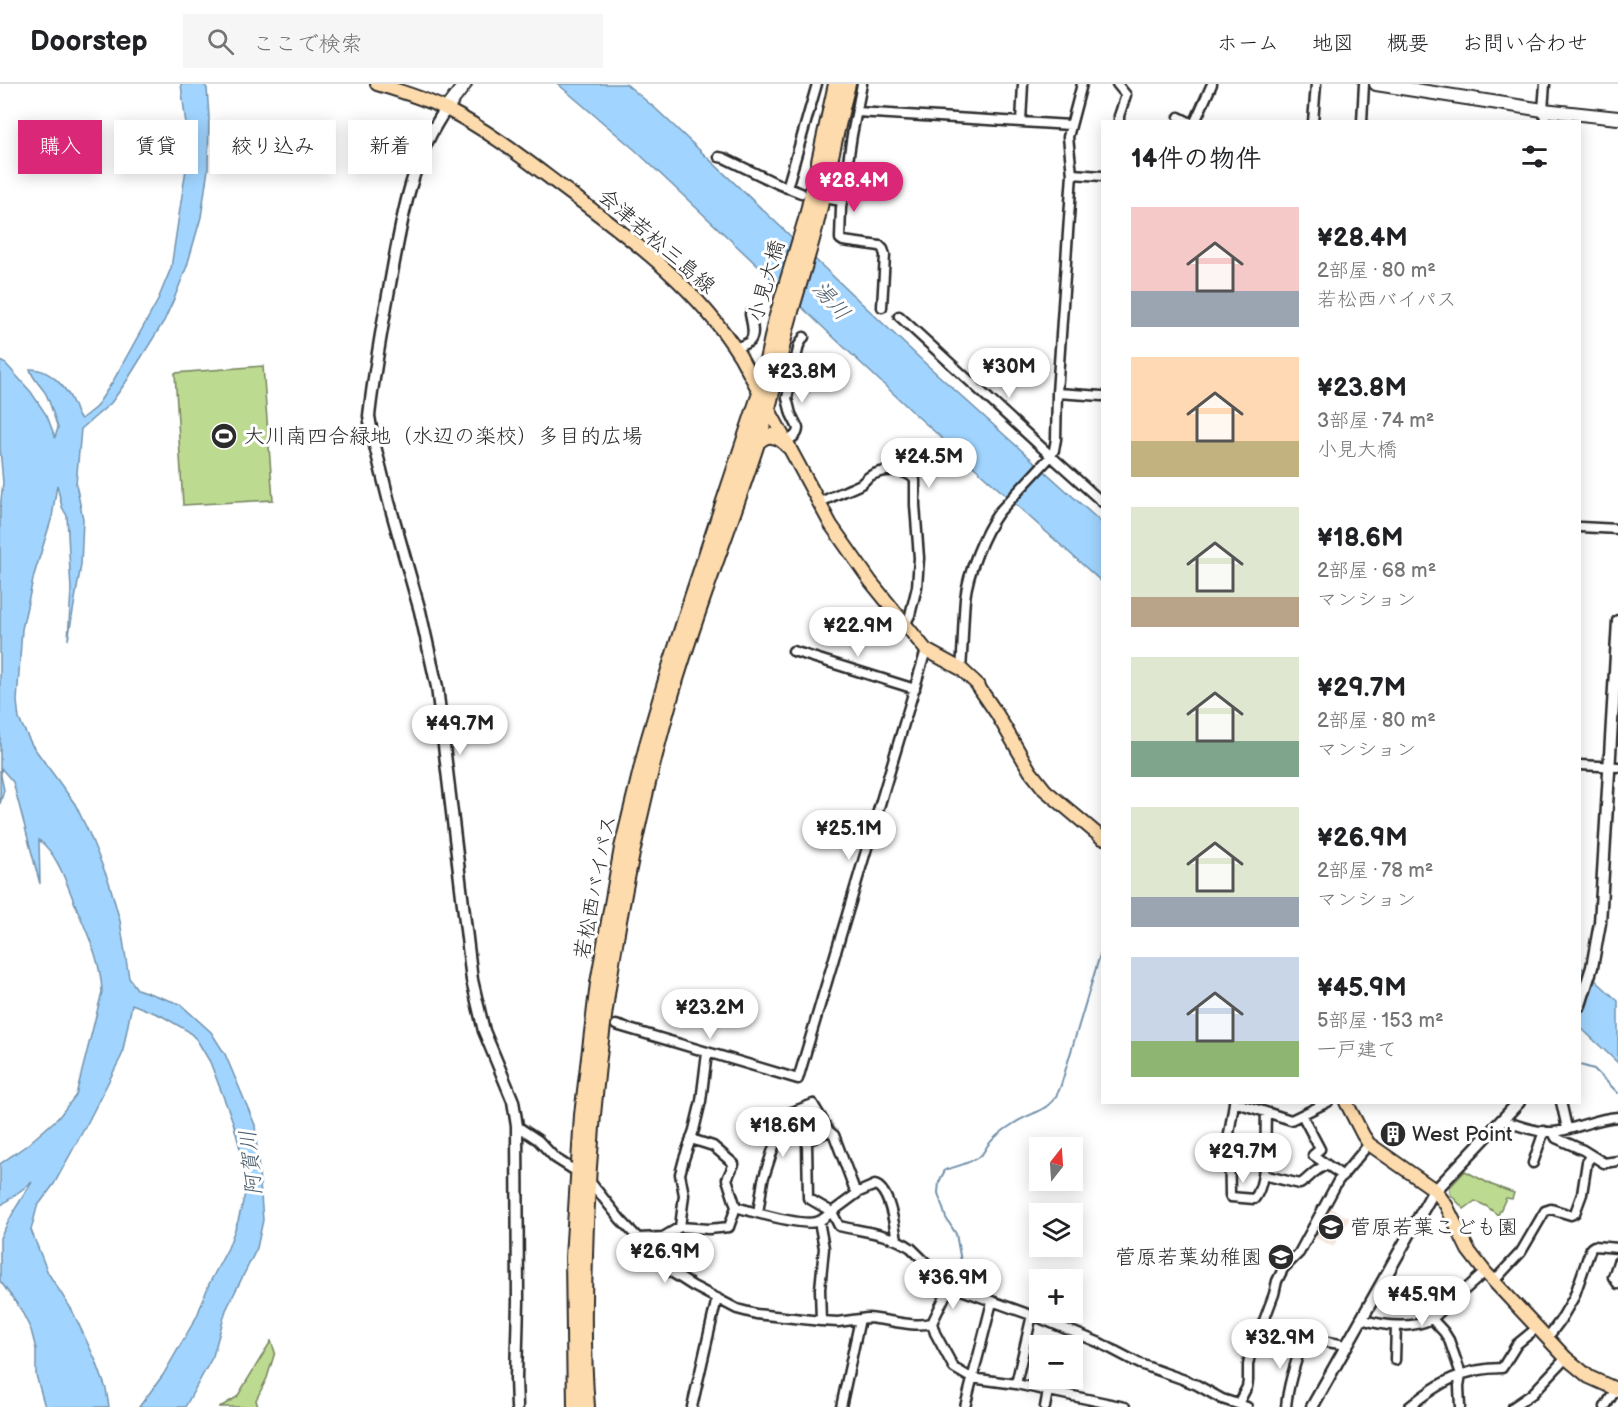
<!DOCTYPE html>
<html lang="ja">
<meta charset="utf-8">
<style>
:root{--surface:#fff;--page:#f6f6f6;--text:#202124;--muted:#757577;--line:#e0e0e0;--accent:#db2777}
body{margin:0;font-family:"Balsamiq Sans","Klee One",sans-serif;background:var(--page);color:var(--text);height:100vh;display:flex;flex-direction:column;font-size:22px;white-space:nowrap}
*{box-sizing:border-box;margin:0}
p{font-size:20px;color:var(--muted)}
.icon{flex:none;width:33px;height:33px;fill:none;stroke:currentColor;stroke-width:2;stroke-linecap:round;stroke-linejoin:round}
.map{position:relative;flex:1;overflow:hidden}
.drawer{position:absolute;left:1101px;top:36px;width:480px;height:984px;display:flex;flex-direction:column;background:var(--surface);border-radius:0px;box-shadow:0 3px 15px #0003}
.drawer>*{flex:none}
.hud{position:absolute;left:18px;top:36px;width:570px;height:54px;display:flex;gap:12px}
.needle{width:39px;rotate:17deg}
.buttons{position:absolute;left:1029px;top:1053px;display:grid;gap:12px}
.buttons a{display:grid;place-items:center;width:54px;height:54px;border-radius:0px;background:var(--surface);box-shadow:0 3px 15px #0003;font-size:30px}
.price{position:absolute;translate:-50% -51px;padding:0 14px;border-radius:21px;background:#fff;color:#222;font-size:20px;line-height:39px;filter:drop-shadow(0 2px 3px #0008)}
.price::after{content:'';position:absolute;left:50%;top:36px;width:18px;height:14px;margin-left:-9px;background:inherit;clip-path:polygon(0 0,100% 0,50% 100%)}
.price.on{background:var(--accent);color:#fff}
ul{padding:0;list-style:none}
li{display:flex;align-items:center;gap:18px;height:150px;padding:0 30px}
li span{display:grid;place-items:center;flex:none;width:168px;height:120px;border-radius:0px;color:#555}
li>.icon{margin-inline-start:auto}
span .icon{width:72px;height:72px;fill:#fffc;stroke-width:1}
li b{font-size:26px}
h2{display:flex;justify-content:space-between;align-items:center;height:72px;padding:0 30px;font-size:26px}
.chip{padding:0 21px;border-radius:0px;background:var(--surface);box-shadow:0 3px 15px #0003;font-size:21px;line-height:54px}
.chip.on{background:var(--accent);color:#fff}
header{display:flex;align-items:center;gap:36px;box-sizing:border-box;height:84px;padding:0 30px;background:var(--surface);border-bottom:2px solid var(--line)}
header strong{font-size:28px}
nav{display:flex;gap:33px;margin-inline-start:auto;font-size:21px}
.search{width:420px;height:54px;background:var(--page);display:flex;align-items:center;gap:15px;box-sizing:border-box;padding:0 21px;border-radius:0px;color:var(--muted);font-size:22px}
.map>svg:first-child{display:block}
.built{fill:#f6e7de}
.green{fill:#bdda91;stroke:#74825e;stroke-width:1.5}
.water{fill:#a1d5ff;stroke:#7291aa;stroke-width:1.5}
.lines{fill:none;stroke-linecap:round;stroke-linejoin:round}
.stream{stroke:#7291aa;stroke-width:2}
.minor-casing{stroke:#2b2b2b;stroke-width:13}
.tertiary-casing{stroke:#2b2b2b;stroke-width:15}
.secondary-casing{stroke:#2b2b2b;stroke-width:16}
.primary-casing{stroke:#2b2b2b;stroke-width:16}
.trunk-casing{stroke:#2b2b2b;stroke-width:18}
.minor{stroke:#fff;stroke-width:8}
.tertiary{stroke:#fff;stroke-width:10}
.secondary{stroke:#fff;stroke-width:12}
.primary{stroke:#fedbac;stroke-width:12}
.trunk{stroke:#fedbac;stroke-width:14}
.labels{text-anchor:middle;stroke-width:6;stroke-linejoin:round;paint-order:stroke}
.street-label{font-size:21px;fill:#2b2b2b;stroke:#fff}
.poi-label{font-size:21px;fill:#2b2b2b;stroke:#fff;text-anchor:start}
.water-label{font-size:22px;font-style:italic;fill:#4e5e6b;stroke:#fff}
</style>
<header>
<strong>Doorstep</strong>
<div class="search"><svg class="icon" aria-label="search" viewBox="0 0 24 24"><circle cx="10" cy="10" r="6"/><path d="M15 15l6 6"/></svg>ここで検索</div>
<nav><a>ホーム</a><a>地図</a><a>概要</a><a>お問い合わせ</a></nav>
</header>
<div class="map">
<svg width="1618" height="1323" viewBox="0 0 1618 1323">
<rect width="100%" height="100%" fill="#fff"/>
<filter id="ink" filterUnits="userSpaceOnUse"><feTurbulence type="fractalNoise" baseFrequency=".0167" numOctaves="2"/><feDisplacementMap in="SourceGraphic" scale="12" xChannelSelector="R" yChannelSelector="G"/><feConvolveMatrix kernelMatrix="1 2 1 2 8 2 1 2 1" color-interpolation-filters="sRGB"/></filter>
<g filter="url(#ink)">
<path class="built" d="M 1327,1122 L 1350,1134 L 1333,1163 L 1312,1152 Z"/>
<path class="green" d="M 263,282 L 273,416 L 183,421 L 175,289 Z
M 1465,1087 L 1492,1101 L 1514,1109 L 1512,1115 L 1506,1114 L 1498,1131 L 1486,1122 L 1475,1117 L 1464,1125 L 1450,1110 L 1450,1103 Z
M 271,1257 L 275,1268 L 267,1294 L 256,1316 L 258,1323 L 220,1323 L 237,1313 Z"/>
<path class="water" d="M 181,0 L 203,0 L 207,4 L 209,33 L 208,85 L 201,133 L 187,182 L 174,215 L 164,237 L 126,298 L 111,319 L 81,345 L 76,400 L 83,435 L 81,481 L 68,556 L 71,506 L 67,432 L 62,423 L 57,401 L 52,433 L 34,491 L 22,545 L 17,617 L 19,635 L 32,661 L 75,720 L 89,749 L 109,798 L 120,837 L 129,894 L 137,905 L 180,920 L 211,948 L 225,970 L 255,1041 L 263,1136 L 257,1164 L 226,1226 L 213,1272 L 185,1323 L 139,1323 L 163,1291 L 197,1232 L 209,1200 L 228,1164 L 238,1137 L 246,1106 L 241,1068 L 233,1038 L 210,978 L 197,956 L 188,947 L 162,932 L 132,920 L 122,971 L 89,1036 L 54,1100 L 37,1123 L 31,1146 L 48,1189 L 72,1226 L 96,1277 L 106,1305 L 109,1323 L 45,1323 L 36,1291 L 36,1265 L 31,1246 L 20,1224 L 0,1197 L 0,1154 L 15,1125 L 32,1098 L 0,1122 L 0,1080 L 27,1061 L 58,1034 L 76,1011 L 102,908 C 101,876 87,849 75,820 C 66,798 58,771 39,756 L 40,800 L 13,698 L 1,684 L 1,692 L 4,706 L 0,720 L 0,424 L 3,399 L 0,364 L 0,277 L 6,280 L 31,308 L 47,332 L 55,353 L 58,344 C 54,333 51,321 46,310 C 41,302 32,294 30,285 C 49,284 66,303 73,319 C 76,325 76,331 81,335 L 96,323 L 113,297 L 157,218 L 171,184 L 189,65 Z
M 558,0 L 626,0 L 656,25 L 927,281 L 1102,439 L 1102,498 L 916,331 L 635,66 Z
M 1580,882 L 1618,917 L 1618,979 L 1580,943 Z"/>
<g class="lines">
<path class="stream" d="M 1580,981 L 1594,985 L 1618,1009
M 966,1204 L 956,1150 L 946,1134 L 938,1109 L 939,1098 L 945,1086 C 957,1082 969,1080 980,1072 C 984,1069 985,1065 988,1061 C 994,1053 1005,1045 1013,1040 C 1034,1026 1052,1029 1061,1001 L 1102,864"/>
<defs>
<path id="minor" d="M 862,0 L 852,51 L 841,124 L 840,155 L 843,157 L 880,162 L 883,165 L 885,171 L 882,223
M 1117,0 L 1126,11 L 1119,32 L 1119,38
M 1545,0 L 1543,26 L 1546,38
M 857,28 L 1070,41
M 1179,33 L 1189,38
M 1021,38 L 1023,0
M 1195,38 L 1212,0
M 1313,38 L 1316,0
M 1362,38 L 1364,0
M 719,73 L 724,74 L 778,100 L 801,109
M 1072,90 L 1102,92
M 787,104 L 817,0
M 830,115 L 842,117
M 899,232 L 1051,372 L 1102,418
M 735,264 C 739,262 747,260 750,257 C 756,250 751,237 750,230
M 1057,309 L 1102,312
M 785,357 C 792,354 798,352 798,344 L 791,330 L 787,314 L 799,261 L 804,253
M 819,419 C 832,412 846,407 859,401 C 864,399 866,394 870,392 C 883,385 906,384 915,396 L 915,421 L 919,474 L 917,503 L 910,531 L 905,541
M 1580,443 L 1618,445
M 793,567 L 915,605
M 961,585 C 963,562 963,538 965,515 C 968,488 984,449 999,428 L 1051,372 L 1054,366 L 1056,355 L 1057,309 L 1072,90 L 1068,53 L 1082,0
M 1580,681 L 1618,683
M 616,941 L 798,995 L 926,566
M 1234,1018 L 1291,1036 L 1328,1018
M 1561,1018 L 1567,1044
M 1234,1019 L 1229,1050 L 1230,1111 L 1231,1113 L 1254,1115 C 1268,1099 1265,1051 1266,1029
M 1302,1031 L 1320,1065 L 1313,1071 L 1343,1092
M 1503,1036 C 1518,1042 1537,1049 1554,1048 C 1574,1046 1596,1034 1618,1033
M 517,1042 L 538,1056 L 555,1074 L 588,1095 L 620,1135 L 638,1154 L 663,1153 L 680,1143 L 709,1145 L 729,1143 L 736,1123 C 753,1128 800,1142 816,1138 C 822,1137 827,1131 832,1128 L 839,1142 C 864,1148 889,1149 911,1164 L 950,1202 L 1042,1235 L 1100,1259 L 1140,1280 L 1182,1295 L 1197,1301 L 1222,1315 L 1247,1323
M 829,1047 L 808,1057 L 807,1059 L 808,1114 L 832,1128 L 859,1108
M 1553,1048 L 1556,1054 L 1583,1066 L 1604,1079 L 1618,1077
M 691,1055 L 713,1062 L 734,1080 L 727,1095 L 736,1123
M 1533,1079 L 1544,1047
M 1263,1091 L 1300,1100 C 1311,1094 1311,1087 1327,1081
M 758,1129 L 763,1096 L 778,1050 L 784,1050 L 787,1044 L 789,1029 L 813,1020 L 829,1047 L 834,1051 L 854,1104 L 859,1108 L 875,1101 C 890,1106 894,1141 897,1155
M 819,1137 L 824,1164 L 820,1205 L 821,1237
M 680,1143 L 684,1111 L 680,1090 L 684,1075 L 694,1046 L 701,1017 L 707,969
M 638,1154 L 671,1188 L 693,1202 L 737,1225 L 756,1230 L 821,1237 L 838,1238 L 860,1235
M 1618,1178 L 1613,1193 L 1618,1200
M 1494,1197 L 1521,1168 L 1545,1127 L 1551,1125 L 1571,1131 L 1575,1129 L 1582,1110 L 1587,1078 L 1592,1072
M 1381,1200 L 1414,1201 L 1421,1219 L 1432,1235 L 1444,1248 L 1449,1256 L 1461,1290 L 1459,1302 L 1460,1323
M 1361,1235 C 1384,1242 1409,1246 1432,1235 L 1485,1188
M 932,1239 L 950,1202
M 1548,1253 L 1560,1237 L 1574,1213 L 1591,1164 L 1594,1162 L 1618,1164
M 1252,1262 C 1270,1263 1268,1253 1279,1249 C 1287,1247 1300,1256 1309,1255 L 1346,1261
M 1395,1276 L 1396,1242
M 1016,1300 L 1032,1231
M 1238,1320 L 1247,1303 L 1248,1297 L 1248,1281 L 1252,1262 L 1262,1242 L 1274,1210 L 1277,1197 L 1283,1185 L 1299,1169 L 1338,1097 L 1369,1060
M 692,1323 L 717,1214
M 841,1323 L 860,1235 L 867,1234 C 888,1235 911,1244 932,1239 L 935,1249 L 954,1284 L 971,1294 L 1016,1300 L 1125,1323
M 965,1323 L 992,1218
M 1045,1323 L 1048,1307
M 1286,1323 C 1288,1300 1296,1278 1303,1256
M 1409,1323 C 1438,1299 1463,1284 1502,1284 L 1517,1260 L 1538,1243
M 1513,1323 L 1532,1310 L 1566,1274
M 1605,1323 L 1616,1305"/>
<path id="tertiary" d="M 446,25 C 410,76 401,140 390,200 C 382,243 374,288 369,332 L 372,350 L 389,418 L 420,527 L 437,603 L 472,896 L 484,947 L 513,1017 L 517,1042 L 518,1218 L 516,1294 L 517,1323
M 1580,921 L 1592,883 L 1600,839 L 1618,537
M 1312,1323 L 1432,1110 L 1519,1018"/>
<path id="secondary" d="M 1376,0 L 1543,26 L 1618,34
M 446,25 L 465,0"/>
<path id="primary" d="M 377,0 C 400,7 424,14 446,25 C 492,48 532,81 574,112 C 636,158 699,206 740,272 L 831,441 L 871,498 L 926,566 L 961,585 L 976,599 L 997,630 L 1030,687 L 1045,706 L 1102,754
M 1346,1018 L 1363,1051 L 1369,1060 L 1435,1106 L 1446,1121 L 1468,1166 L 1485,1188 L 1566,1274 L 1589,1293 L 1618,1306"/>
<path id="trunk" d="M 756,360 C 767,347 778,351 788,362
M 575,1323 L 573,1173 L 582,1031 L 598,899 L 622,764 L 648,657 L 668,589 L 691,516 L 760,309 L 776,235 L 807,132 L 836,0
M 587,1323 C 582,1262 584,1200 586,1139 C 593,963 621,791 668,622 C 696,523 736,429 766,331 C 775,300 780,269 788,238 C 797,205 808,173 816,140 C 827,93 836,46 848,0"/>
</defs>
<use href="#minor" class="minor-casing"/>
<use href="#tertiary" class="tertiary-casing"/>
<use href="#secondary" class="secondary-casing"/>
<use href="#primary" class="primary-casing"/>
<use href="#trunk" class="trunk-casing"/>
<use href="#minor" class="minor"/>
<use href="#tertiary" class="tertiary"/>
<use href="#secondary" class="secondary"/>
<use href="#primary" class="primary"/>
<use href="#trunk" class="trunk"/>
</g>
</g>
<defs>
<symbol id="stadium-disc" viewBox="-11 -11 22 22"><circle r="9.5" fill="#2b2b2b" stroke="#fff"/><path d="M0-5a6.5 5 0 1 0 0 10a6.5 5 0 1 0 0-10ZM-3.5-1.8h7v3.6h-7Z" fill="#fff"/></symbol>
<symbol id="building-disc" viewBox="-11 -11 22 22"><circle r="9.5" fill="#2b2b2b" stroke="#fff"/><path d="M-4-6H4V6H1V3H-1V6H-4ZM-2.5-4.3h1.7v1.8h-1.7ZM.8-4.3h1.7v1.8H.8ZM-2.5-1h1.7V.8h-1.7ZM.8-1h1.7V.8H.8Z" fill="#fff"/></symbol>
<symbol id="school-disc" viewBox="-11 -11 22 22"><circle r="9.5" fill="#2b2b2b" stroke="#fff"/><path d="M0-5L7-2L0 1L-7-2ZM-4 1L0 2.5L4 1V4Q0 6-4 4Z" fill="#fff"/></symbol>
</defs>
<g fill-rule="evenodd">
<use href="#stadium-disc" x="209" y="337" width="30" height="30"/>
<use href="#building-disc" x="1378" y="1035" width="30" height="30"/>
<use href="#school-disc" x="1316" y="1128" width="30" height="30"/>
<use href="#school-disc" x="1266" y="1158" width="30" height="30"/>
</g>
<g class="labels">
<g class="street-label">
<text transform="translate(657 157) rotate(41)" y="7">会津若松三島線</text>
<text transform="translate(766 197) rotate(-74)" y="7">小見大橋</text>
<text transform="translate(595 803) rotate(-79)" y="7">若松西バイパス</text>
</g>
<g class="poi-label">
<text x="244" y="359">大川南四合緑地（水辺の楽校）多目的広場</text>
<text x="1412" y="1057">West Point</text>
<text x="1350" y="1150">菅原若葉こども園</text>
<text x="1262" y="1180" text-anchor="end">菅原若葉幼稚園</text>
</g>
<g class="water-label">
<text transform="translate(832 216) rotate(49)" y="8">湯川</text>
<text transform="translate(250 1079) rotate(-96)" y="8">阿賀川</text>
</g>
</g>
</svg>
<div class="buttons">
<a><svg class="needle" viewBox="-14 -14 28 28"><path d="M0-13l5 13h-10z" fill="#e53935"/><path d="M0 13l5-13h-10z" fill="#757577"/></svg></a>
<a><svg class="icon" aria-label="layers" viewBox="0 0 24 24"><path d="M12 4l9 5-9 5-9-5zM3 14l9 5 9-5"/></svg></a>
<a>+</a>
<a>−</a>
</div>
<b class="price on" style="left:854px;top:129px">¥28.4M</b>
<b class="price" style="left:1009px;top:315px">¥30M</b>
<b class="price" style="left:802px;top:320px">¥23.8M</b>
<b class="price" style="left:929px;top:405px">¥24.5M</b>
<b class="price" style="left:858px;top:574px">¥22.9M</b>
<b class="price" style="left:460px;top:672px">¥49.7M</b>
<b class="price" style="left:849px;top:777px">¥25.1M</b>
<b class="price" style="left:710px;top:956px">¥23.2M</b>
<b class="price" style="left:783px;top:1074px">¥18.6M</b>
<b class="price" style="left:1243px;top:1100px">¥29.7M</b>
<b class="price" style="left:665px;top:1200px">¥26.9M</b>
<b class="price" style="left:953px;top:1226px">¥36.9M</b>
<b class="price" style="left:1422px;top:1243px">¥45.9M</b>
<b class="price" style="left:1280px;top:1286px">¥32.9M</b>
<div class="hud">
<a class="chip on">購入</a>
<a class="chip">賃貸</a>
<a class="chip">絞り込み</a>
<a class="chip">新着</a>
</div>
<section class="drawer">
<h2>14件の物件<svg class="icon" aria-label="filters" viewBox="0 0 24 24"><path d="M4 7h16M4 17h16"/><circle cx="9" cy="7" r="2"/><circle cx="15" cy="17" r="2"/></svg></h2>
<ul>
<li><span style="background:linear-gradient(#f6c9c9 70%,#9aa5b1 0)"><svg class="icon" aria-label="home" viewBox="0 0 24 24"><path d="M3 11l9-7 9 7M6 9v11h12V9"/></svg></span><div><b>¥28.4M</b><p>2部屋 · 80 m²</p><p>若松西バイパス</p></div></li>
<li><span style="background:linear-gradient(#ffd9b3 70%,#c2b280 0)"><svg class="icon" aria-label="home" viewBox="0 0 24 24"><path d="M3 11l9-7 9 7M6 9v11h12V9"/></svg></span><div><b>¥23.8M</b><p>3部屋 · 74 m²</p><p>小見大橋</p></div></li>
<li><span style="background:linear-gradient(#dfe7d0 75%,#b9a48a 0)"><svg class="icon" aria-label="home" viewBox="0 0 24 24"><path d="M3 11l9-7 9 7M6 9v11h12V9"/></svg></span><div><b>¥18.6M</b><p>2部屋 · 68 m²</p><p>マンション</p></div></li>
<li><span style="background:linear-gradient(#dfe7d0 70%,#7fa58c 0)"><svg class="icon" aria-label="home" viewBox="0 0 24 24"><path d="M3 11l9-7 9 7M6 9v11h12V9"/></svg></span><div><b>¥29.7M</b><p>2部屋 · 80 m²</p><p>マンション</p></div></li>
<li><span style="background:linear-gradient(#dfe7d0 75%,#9aa5b1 0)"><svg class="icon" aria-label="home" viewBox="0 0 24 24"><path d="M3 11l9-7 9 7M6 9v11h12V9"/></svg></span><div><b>¥26.9M</b><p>2部屋 · 78 m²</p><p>マンション</p></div></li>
<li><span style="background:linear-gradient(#c9d6e8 70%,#8fb573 0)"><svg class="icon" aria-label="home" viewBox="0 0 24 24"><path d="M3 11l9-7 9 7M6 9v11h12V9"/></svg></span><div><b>¥45.9M</b><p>5部屋 · 153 m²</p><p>一戸建て</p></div></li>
</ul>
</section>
</div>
